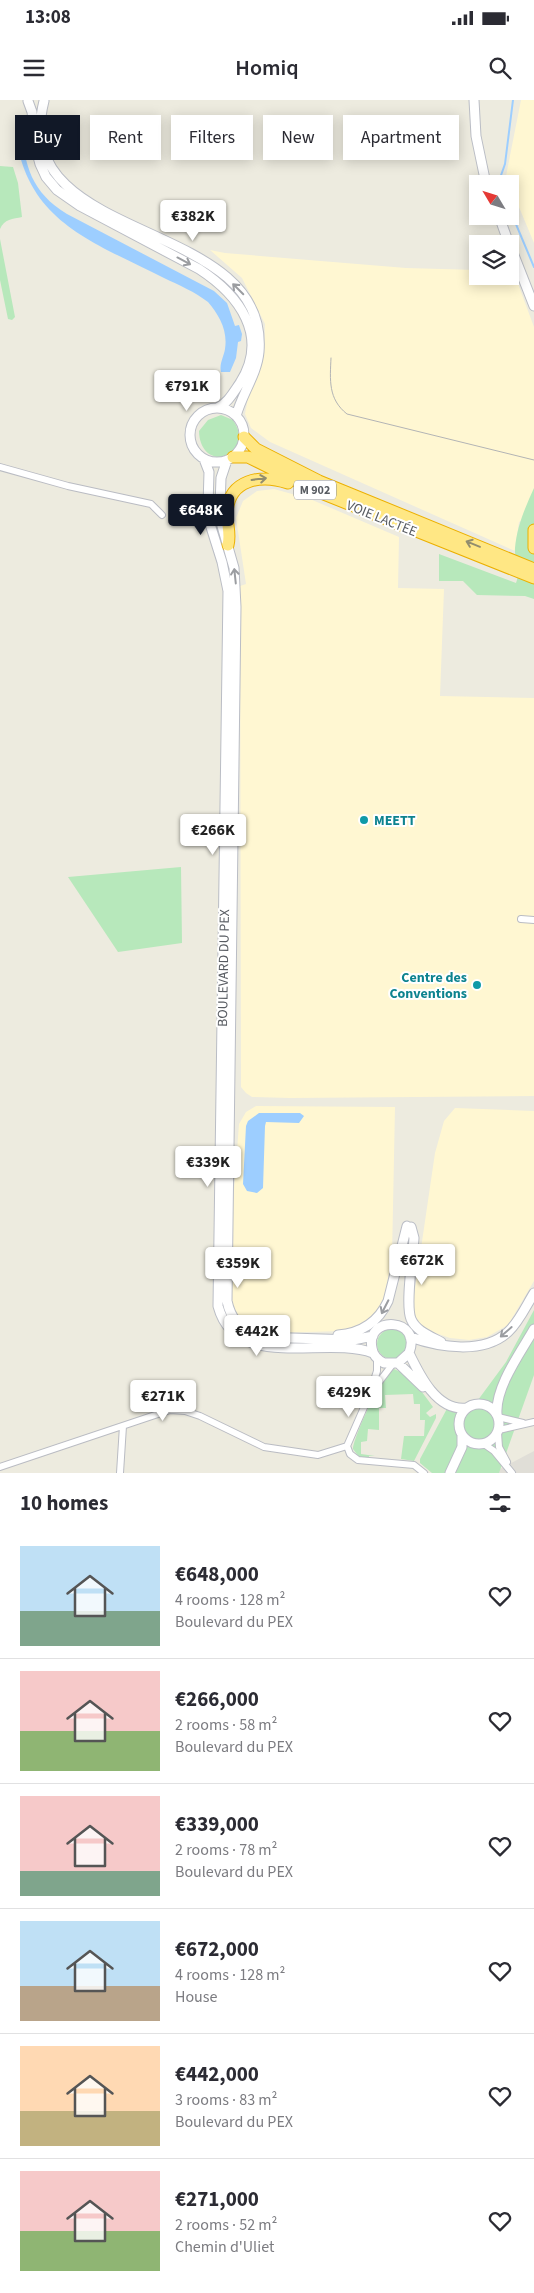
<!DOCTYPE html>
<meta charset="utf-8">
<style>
:root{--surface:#fff;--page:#f2f2f3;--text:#2b2b33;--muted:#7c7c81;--line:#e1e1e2;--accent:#111827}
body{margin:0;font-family:"Source Sans 3",sans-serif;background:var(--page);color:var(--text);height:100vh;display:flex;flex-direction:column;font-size:19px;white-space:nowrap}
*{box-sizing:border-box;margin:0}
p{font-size:16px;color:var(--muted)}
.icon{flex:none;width:28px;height:28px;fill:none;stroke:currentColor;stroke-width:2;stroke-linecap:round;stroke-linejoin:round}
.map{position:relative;height:1373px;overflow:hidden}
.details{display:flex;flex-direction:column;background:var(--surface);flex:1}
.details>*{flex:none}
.banner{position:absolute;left:15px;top:15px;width:505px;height:45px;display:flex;gap:10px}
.needle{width:32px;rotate:308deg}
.fabs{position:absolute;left:469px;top:75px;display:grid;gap:10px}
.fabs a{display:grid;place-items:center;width:50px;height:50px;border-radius:0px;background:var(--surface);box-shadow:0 2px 12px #0003;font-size:25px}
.price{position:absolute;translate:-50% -42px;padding:0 11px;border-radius:5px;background:#fff;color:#222;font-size:16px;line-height:32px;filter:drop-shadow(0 1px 2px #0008)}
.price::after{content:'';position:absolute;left:50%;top:30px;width:15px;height:11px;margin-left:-8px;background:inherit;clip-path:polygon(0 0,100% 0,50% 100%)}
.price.on{background:var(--accent);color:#fff}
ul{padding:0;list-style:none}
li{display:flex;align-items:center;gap:15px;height:125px;padding:0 20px}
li+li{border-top:1px solid var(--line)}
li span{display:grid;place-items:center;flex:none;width:140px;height:100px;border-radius:0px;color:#555}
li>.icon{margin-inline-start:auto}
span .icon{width:60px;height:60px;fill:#fffc;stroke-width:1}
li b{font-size:21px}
h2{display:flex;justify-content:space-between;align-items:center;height:60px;padding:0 20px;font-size:21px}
.tag{padding:0 18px;border-radius:0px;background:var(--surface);box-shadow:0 2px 12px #0003;font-size:18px;line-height:45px}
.tag.on{background:var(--accent);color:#fff}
.status{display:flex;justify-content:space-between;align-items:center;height:35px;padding:0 25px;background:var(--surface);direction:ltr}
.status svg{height:14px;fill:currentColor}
header{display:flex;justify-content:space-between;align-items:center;height:65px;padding:0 20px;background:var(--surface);font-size:22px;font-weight:600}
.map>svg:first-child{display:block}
.commercial{fill:#fff7d2}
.industrial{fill:#e0ded7}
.green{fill:#b7e8bb}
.water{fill:#9dceff}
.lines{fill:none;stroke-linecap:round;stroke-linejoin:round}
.stream{stroke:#9dceff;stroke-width:2}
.street-casing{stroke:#babcc3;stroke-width:8}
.secondary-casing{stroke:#babdc5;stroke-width:11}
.highway-casing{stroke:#ecb000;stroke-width:13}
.street{stroke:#fff;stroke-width:6}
.secondary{stroke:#fff;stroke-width:9}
.highway{stroke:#ffe784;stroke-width:11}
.tram{stroke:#b3b4b5;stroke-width:1}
.oneway{stroke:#9b9da1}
.oneway2{stroke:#928d6e}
.culture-dot{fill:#0f9aa8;stroke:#fff;stroke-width:2}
.labels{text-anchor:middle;stroke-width:4;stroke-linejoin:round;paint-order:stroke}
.shield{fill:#fff;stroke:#8a8d91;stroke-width:1}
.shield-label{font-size:12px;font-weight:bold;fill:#585c62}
.street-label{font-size:14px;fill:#585c62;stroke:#fff}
.culture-label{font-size:14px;font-weight:bold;fill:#0d838f;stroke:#fff;text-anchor:start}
</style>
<div class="status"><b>13:08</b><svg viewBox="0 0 49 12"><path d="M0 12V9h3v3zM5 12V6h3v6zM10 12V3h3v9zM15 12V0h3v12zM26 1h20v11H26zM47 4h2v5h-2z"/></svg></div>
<header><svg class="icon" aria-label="menu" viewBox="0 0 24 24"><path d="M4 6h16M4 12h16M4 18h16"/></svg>Homiq<svg class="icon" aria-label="search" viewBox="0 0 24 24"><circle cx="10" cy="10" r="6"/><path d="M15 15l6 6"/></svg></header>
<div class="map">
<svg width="534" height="1373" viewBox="0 0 534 1373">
<rect width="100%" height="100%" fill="#edebdf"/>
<path class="commercial" d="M 521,0 L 534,0 L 534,143 L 506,76 Z
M 210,150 L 225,153 L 406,168 L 477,170 L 478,176 L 510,176 L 510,172 L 514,173 L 534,227 L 534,413 L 519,422 L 515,451 L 270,342 L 251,328 L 245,314 L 248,298 L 264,255 L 265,224 L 242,178 Z
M 274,389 L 310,399 L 399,437 L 398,488 L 444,489 L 440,596 L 534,598 L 534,996 L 290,998 L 252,997 L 246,993 L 241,987 L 240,486 L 246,484 L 236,418 L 243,401 L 257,391 Z
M 256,1006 L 395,1007 L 392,1157 L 383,1203 L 376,1214 L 364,1225 L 344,1231 L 270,1233 L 252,1229 L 237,1216 L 233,1206 L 231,1190 L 231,1130 L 239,1024 L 246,1012 Z
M 455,1008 L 534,1011 L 534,1181 L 508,1225 L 487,1237 L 469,1240 L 450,1238 L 424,1229 L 414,1214 L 413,1203 L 435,1053 L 444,1021 Z"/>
<path class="industrial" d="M 534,1351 L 534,1373 L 499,1373 L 500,1369 Z"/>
<path class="green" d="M 0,66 L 13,67 L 18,83 L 22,117 C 13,119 4,119 0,129 Z
M 0,139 L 15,217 L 12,220 L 8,219 L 0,180 Z
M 221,315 L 233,320 C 258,358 200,375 199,331 L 208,320 Z
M 534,388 L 534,499 L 525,496 L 477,495 L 463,481 L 439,481 L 439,454 L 516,483 C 521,471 514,460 515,448 C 517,426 525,408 534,388 Z
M 181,767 L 182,843 L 118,852 L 68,777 Z
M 534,1210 L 534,1275 L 499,1373 L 432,1373 L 420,1363 L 420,1359 L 450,1303 L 459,1305 L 478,1300 L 506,1262 Z
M377 1244a15 15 0 1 1 30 0a15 15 0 1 1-30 0Z
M 394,1269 C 412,1276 422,1292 433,1307 L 426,1313 L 430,1317 L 436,1314 L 436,1318 L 414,1361 L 401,1359 L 404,1336 L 424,1336 L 425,1320 L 420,1320 L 420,1304 L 414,1304 L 413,1294 L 385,1295 L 386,1308 L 379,1308 L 379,1330 L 368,1329 L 367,1341 L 361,1342 L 361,1354 L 375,1356 L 369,1356 L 369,1358 L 359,1357 L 353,1349 C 354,1336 382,1274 394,1269 Z"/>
<path class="water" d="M 18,25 L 21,27 C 25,66 31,92 67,114 L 214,191 L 227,203 L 235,226 L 239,225 L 242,234 L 241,241 L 238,242 L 236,258 L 230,272 L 221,272 C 219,264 224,256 225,249 C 228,230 219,215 208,202 C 195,192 179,185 164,178 C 91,141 24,121 15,28 Z
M 259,1013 L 300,1013 L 304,1016 L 299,1023 L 266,1022 L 265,1026 L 263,1088 L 257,1093 L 247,1091 L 243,1084 L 246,1026 L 248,1021 Z"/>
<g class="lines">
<path class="stream" d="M 500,84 L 499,81 L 505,64 L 513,0
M 510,110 L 534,167"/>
<defs>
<path id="street" d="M 0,367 L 68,386 L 151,404 L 162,415
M 521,819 L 534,820
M 373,1290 L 392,1265
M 498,1317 L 523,1323
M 499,1330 L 534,1322
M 498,1333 L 499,1347 L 507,1362
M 484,1344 L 494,1351 L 512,1373
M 347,1346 L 369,1296 L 377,1271 L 377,1259
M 347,1346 L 350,1354 L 358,1360 L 414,1365 L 424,1373
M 0,1367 L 170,1310 L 185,1311 L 200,1316 L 264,1347 L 318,1355 L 347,1346
M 120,1373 L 123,1326"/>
<path id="secondary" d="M 474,0 L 476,36 L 486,84
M 28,1 L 32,12 L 36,49 L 40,64 L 46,77 L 57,90 L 80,106 L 199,169 C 239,195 270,236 240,283 C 233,293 228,303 217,308
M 44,1 C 7,147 270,115 259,252 C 257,274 242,294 236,316
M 499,116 L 509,144
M 510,145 L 534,206
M190 335a27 27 0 1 1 54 0a27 27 0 1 1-54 0Z
M 204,359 L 209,372 L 208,406 L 210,424 L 222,462 L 228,491 L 218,1206 C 236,1273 325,1235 373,1253
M 227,360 L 221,378 L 220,406 L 222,426 L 234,468 L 236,507 L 227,1201 C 231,1220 242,1232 260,1237 L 353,1240 L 373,1236
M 411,1127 L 414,1138 C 413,1156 405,1204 411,1219 C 416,1231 430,1236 441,1242
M 338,1235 C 361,1233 378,1223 388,1201 L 407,1126
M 410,1237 C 439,1247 483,1255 508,1232 C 519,1222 526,1206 534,1193
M 409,1253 L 398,1263 L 384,1263 C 378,1260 373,1256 372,1248 C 365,1215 423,1217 409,1253 C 420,1276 437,1311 466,1308
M 398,1263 L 423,1287
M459 1324a20 20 0 1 1 40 0a20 20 0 1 1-40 0Z
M 497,1314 C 495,1287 521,1252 534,1229
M 450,1373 L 462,1347 L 462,1336"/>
<path id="highway" d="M 244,337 L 256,349 L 319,381 L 534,469
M 233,357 L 248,357 L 321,393 L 534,478
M 534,430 L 534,448
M 228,445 C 231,434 227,426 227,414 C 228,379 261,374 288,383"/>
</defs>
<use href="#street" class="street-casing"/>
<use href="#secondary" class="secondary-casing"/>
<use href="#highway" class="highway-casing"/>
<use href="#street" class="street"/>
<use href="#secondary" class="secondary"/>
<use href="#highway" class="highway"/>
<path class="tram" d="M 331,258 C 330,280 328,299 347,314 L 534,360"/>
</g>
<defs><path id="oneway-shaft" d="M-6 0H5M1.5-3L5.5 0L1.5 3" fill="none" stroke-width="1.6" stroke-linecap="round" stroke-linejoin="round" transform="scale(1.25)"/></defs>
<g class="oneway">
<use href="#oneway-shaft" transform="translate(184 161) rotate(28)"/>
<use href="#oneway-shaft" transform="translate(238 189) rotate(-135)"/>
<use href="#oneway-shaft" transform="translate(235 476) rotate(-96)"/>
<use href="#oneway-shaft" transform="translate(385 1207) rotate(117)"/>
<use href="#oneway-shaft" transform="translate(506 1232) rotate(139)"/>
</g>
<g class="oneway2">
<use href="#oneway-shaft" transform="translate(259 379) rotate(-7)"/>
<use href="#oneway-shaft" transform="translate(473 444) rotate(-158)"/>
</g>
<g class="culture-dot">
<circle cx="364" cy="720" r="5"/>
<circle cx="477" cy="885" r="5"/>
</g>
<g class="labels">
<rect class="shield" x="294" y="380.5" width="42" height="19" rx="4"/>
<g class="shield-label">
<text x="315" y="394">M 902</text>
</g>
<g class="street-label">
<text transform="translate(382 418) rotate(22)" y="5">VOIE LACTÉE</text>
<text transform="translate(223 868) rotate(-89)" y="5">BOULEVARD DU PEX</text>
</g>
<g class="culture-label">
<text x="374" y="725">MEETT</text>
<text x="467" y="882" text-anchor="end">Centre des<tspan x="467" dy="16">Conventions</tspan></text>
</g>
</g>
</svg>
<div class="fabs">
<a><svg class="needle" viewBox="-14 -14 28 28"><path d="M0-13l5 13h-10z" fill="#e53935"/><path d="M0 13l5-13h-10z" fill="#7c7c81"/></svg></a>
<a><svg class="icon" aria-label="layers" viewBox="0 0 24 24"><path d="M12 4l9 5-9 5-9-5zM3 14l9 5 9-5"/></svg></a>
</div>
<b class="price" style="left:193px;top:142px">€382K</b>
<b class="price" style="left:187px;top:312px">€791K</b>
<b class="price on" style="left:201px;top:436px">€648K</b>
<b class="price" style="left:213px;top:756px">€266K</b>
<b class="price" style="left:208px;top:1088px">€339K</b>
<b class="price" style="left:422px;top:1186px">€672K</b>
<b class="price" style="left:238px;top:1189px">€359K</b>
<b class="price" style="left:257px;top:1257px">€442K</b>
<b class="price" style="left:349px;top:1318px">€429K</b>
<b class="price" style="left:163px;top:1322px">€271K</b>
<div class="banner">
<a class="tag on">Buy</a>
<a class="tag">Rent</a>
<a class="tag">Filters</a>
<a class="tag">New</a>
<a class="tag">Apartment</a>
</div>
</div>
<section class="details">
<h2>10 homes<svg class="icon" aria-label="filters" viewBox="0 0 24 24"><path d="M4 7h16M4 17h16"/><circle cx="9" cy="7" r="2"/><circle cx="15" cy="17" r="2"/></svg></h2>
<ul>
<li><span style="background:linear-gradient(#bfe0f5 65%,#7fa58c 0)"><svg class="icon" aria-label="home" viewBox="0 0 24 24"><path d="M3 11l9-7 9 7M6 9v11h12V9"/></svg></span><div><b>€648,000</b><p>4 rooms · 128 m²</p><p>Boulevard du PEX</p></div><svg class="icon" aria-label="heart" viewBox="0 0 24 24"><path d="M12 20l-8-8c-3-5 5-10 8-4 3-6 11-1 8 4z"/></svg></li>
<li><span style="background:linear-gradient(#f6c9c9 60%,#8fb573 0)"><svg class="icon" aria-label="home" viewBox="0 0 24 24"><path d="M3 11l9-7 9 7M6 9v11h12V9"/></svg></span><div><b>€266,000</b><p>2 rooms · 58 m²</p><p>Boulevard du PEX</p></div><svg class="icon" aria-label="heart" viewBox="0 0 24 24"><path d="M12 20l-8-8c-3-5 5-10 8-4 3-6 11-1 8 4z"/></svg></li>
<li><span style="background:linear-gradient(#f6c9c9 75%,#7fa58c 0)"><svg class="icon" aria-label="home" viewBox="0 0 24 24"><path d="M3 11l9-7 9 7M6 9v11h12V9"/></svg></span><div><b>€339,000</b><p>2 rooms · 78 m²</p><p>Boulevard du PEX</p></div><svg class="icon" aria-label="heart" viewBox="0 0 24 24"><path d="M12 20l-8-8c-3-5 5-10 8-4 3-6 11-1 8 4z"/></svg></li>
<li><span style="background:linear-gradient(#bfe0f5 65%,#b9a48a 0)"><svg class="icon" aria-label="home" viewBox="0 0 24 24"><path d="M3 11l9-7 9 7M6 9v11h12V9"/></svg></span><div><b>€672,000</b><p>4 rooms · 128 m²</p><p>House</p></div><svg class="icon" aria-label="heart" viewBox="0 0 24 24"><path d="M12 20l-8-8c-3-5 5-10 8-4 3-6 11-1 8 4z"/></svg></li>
<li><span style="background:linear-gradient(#ffd9b3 65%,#c2b280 0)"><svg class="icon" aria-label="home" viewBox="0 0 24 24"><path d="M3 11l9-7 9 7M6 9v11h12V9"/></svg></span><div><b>€442,000</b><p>3 rooms · 83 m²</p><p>Boulevard du PEX</p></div><svg class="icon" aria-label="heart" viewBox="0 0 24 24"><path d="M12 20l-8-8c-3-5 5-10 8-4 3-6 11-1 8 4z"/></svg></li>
<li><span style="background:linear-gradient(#f6c9c9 60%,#8fb573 0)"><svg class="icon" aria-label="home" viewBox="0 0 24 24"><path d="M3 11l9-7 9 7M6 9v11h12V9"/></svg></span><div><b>€271,000</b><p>2 rooms · 52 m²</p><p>Chemin d'Uliet</p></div><svg class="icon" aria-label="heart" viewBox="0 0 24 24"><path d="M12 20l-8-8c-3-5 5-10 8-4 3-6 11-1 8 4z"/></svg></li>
</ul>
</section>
